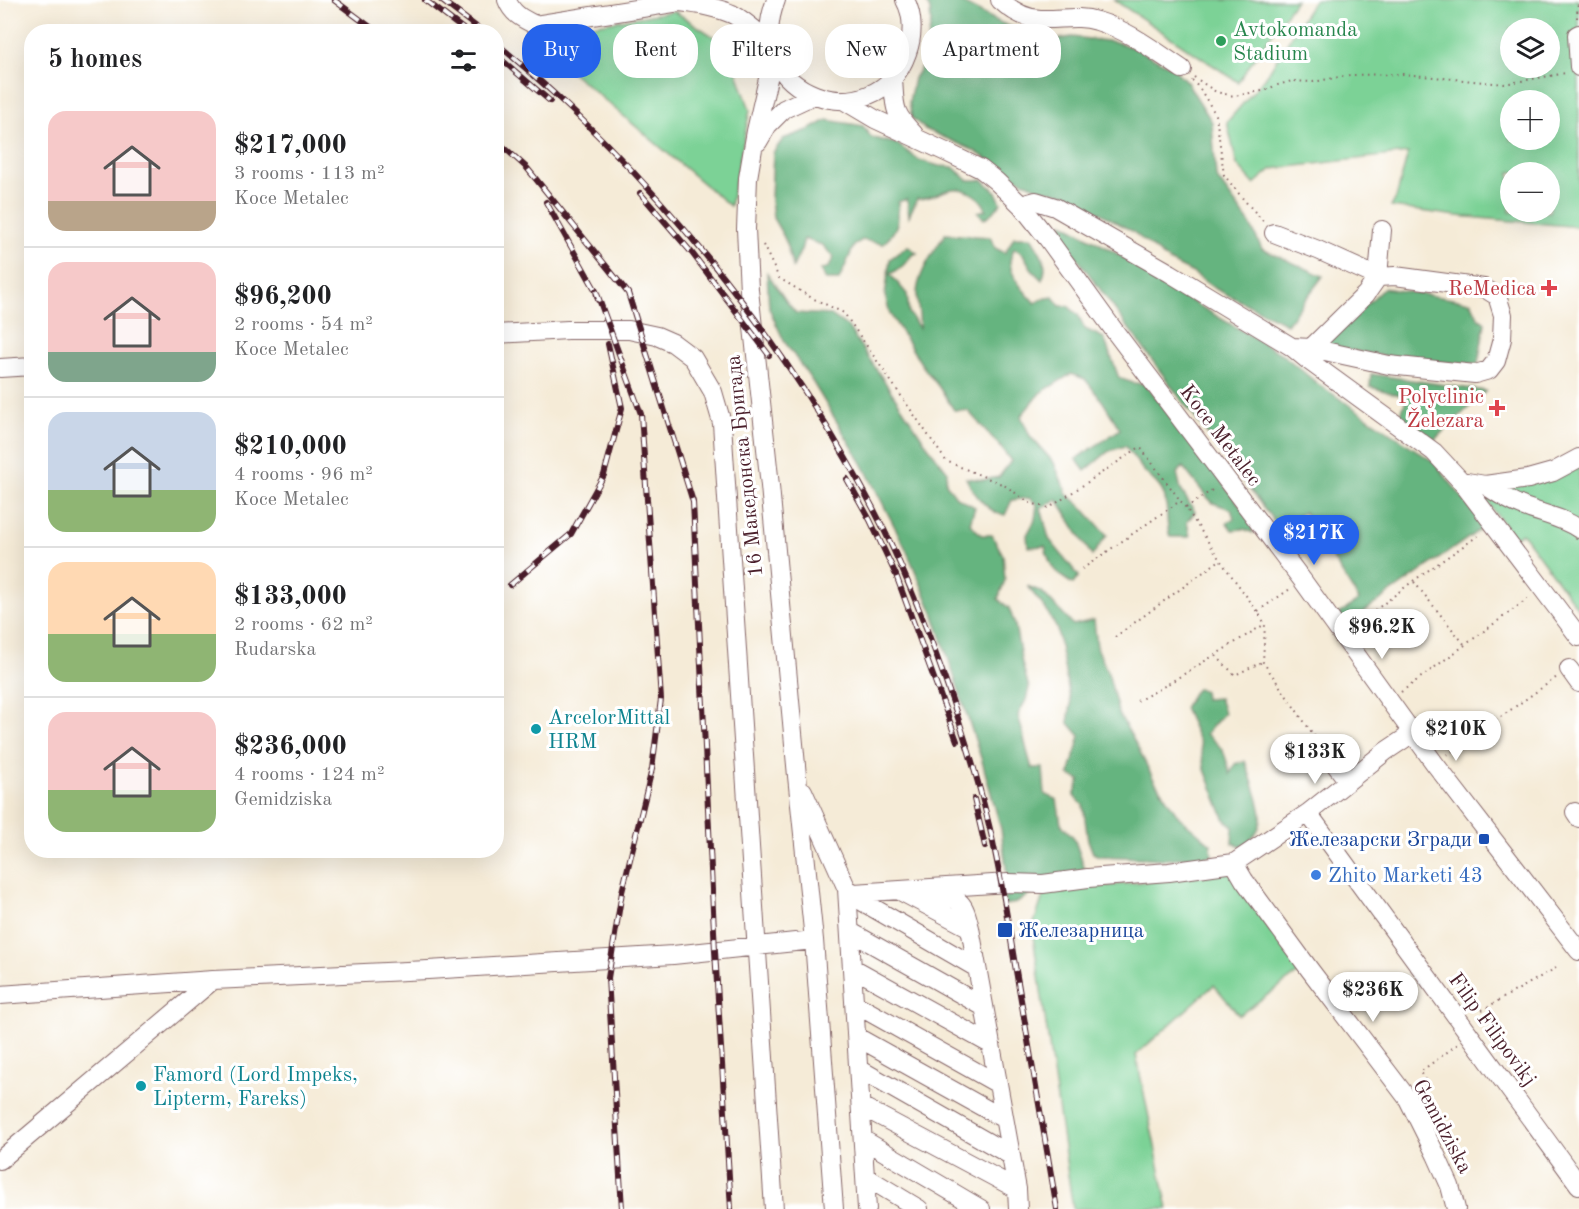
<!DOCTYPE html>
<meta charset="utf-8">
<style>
:root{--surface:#fff;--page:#f2f2f2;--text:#202124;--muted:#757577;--line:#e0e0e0;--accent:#2563eb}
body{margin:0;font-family:"Old Standard TT",serif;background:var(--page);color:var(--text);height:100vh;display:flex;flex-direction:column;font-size:22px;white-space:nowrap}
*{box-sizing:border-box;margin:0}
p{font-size:20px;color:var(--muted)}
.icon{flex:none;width:33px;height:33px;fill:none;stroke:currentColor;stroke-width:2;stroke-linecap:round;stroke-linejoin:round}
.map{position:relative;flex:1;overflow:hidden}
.drawer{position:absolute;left:24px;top:24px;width:480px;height:834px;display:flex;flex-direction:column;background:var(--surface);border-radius:24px;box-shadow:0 6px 24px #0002}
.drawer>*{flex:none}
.hud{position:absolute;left:522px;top:24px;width:570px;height:54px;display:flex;gap:12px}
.controls{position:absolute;left:1500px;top:18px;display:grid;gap:12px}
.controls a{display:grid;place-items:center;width:60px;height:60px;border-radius:50%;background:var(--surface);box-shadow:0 6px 24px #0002;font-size:30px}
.price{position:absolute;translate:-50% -51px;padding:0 14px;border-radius:21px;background:#fff;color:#222;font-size:20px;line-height:39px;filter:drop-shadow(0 2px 3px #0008)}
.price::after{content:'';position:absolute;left:50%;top:36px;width:18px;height:14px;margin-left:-9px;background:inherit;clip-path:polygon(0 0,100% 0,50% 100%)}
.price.current{background:var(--accent);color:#fff}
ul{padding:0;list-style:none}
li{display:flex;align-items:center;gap:18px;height:150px;padding:0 24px}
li+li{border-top:2px solid var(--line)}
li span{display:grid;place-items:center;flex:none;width:168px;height:120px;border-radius:18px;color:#555}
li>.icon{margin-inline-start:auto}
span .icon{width:72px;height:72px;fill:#fffc;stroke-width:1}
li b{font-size:26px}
h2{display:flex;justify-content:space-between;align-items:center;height:72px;padding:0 24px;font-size:26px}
.tag{padding:0 21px;border-radius:24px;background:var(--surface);box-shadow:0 6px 24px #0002;font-size:21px;line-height:54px}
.tag.current{background:var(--accent);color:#fff}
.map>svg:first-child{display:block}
.green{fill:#7cd296;stroke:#637860;stroke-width:1.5;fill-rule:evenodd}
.forest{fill:#65b47f;stroke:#586a55;stroke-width:1.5}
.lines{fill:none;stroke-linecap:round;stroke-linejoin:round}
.minor-casing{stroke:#866667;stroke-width:20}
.path{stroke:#866667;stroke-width:2;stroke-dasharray:1.5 4.5;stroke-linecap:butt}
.minor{stroke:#fff;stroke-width:18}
.rail-casing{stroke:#4a1f2b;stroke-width:6}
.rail{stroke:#fff;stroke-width:4;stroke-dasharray:11;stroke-linecap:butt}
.leisure-dot{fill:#2e9e5b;stroke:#fff;stroke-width:2}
.health-dot{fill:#e0444e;stroke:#fff;stroke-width:2}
.culture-dot{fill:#0f9aa8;stroke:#fff;stroke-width:2}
.transit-dot{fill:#1a4fb4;stroke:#fff;stroke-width:2}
.shop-dot{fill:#3f7fe0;stroke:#fff;stroke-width:2}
.labels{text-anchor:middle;stroke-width:6;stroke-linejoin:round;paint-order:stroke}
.leisure-label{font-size:21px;fill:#27864d;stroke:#fff;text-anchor:start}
.health-label{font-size:21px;fill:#be3a42;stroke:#fff;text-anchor:end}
.street-label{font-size:21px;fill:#4a1f2b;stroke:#fff}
.culture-label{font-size:21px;fill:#0d838f;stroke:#fff;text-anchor:start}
.transit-label{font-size:21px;fill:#164399;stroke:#fff;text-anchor:end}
.shop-label{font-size:21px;fill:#366cbe;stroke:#fff;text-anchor:start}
</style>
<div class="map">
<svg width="1579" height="1209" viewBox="0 0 1579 1209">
<rect width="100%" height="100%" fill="#fff"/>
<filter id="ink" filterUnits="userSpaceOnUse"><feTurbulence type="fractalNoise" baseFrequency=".0167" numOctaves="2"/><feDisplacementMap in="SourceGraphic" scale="12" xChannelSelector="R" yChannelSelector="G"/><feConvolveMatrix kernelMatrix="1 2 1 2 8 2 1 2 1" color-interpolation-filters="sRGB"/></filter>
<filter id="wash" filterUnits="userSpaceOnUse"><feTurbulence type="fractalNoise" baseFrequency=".008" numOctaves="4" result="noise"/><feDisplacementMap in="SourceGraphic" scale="24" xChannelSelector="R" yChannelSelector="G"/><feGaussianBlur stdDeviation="1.35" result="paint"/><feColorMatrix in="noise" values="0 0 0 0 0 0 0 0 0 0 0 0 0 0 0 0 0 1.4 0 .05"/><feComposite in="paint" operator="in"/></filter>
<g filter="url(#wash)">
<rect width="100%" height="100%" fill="#f5ebd7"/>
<path class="green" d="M 1114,0 L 1296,0 L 1238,82 Z
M 1314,0 L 1579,0 L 1579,227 L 1457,216 L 1391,207 L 1396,198 L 1408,153 L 1272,169 L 1254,184 L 1237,165 L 1227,122 L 1265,78 ZM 1510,28 L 1550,28 L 1550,68 L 1510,68 ZM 1510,100 L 1550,100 L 1550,140 L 1510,140 ZM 1510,172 L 1550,172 L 1550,212 L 1510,212 Z
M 674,11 L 728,46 L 750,110 L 730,206 L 529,36 Z
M 1579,461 L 1579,610 L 1522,533 L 1514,538 L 1476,487 Z
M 1229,872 L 1300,972 L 1239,1015 L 1214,985 L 1136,1055 L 1168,1209 L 1073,1209 L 1032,929 L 1044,893 Z"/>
<path class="forest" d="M 925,0 L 957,0 L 1001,23 L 1048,41 L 1072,37 L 1116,42 L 1134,48 L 1172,67 L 1187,82 L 1212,122 L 1216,177 L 1250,224 L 1262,249 L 1323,276 L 1287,324 L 1214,288 L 1193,273 L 1169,261 L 1132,231 L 1067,194 L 1039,189 L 1013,176 L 973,150 L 925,129 L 912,118 L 909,102 L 914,78 L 924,63 L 931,23 L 930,10 Z
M 827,120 L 863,126 L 871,137 L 897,144 L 919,160 L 939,166 L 953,167 L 968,180 L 983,180 L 996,192 L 1001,203 L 994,212 L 984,219 L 978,212 L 986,210 C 984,203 980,199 974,195 C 950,179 940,199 917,199 L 909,216 L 907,199 L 898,202 C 899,222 898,230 883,244 L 862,240 L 854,246 L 839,280 L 826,280 L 821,270 L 829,267 L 834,257 L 822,245 L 804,239 L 801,250 L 793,267 L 784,237 L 773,218 L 771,198 L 773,153 L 783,139 L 811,129 Z
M 1063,223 L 1116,253 L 1196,304 L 1282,354 L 1318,384 L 1434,462 L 1485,526 L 1345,625 L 1338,615 L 1359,600 L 1304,512 L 1280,529 L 1177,394 L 1058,232 Z
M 945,234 L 990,237 L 995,248 L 1005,253 L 1014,237 L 1031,237 C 1040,252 1050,263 1042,280 L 1033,271 L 1023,254 L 1014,248 C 1013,252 1010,258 1010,262 C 1011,278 1025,292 1035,303 L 1042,299 L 1053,297 L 1060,306 L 1068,306 L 1078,315 L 1085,329 L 1104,338 L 1119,378 L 1133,383 L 1146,384 L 1251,520 L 1253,533 L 1244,529 L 1232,530 L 1227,523 L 1234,518 L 1231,509 L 1213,503 L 1207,497 L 1183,467 L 1177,473 L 1181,490 L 1195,512 L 1187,522 L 1190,537 L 1170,537 C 1165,523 1169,509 1164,495 C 1160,483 1150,479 1143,470 C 1137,462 1131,454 1125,446 L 1109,451 L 1085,471 L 1076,459 C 1091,448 1106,440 1120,429 L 1103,402 L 1085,379 L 1071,374 L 1040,393 L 1021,416 L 1030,436 L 1054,463 L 1067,494 L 1081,506 L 1107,535 L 1092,556 L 1057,499 L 1041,508 L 1049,539 L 1079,576 L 1073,584 C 1054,573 1050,567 1045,546 L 1028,547 L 1027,535 L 1035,520 L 1037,504 L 1029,498 L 1012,500 L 1005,515 C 988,513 973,493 966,478 L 983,480 L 999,477 L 1011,461 L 999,445 L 968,411 L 954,410 L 939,387 L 922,365 L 890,314 L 885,296 L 890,259 L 908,246 L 917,253 L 912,255 L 901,268 L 890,274 L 907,294 L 909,313 L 919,328 C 921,315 917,307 917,295 C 917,274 934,252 945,234 Z
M 767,273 L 786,301 L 796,313 L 831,315 L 848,327 L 927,445 L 947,471 L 946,483 L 956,497 L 975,507 L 970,523 L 981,535 L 992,535 L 1003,555 L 1005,580 L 998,599 L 1009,608 L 1015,625 L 1022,663 L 1029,688 L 1026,700 L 1018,715 C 1023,732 1026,750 1032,768 L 1043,768 L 1045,794 L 1057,800 L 1061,824 L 1074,838 L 1088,878 L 1043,884 L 1017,903 L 1005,905 L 1002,890 L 1009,889 L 1001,829 L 982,761 L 934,615 L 905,547 L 862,463 L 812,381 L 784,341 L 769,308 Z
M 1384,288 L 1471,302 L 1478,317 L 1485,323 L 1478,364 L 1415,361 L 1322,346 Z
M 1371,374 L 1486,391 L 1432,442 L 1399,419 L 1407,397 L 1370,387 Z
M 1027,586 L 1042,592 L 1073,625 L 1094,620 L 1097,647 L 1109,676 L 1118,712 L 1136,744 L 1154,780 L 1179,817 L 1211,844 L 1212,856 L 1165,859 L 1099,856 L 1093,853 L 1088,840 L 1083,805 L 1074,796 L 1080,780 L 1069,775 L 1080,736 L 1068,722 L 1071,704 L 1057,629 L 1045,608 Z
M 1198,688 L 1204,691 L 1205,699 L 1219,698 L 1224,713 L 1206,734 C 1224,748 1225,752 1230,774 L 1235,764 L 1245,761 C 1249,772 1263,810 1261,820 C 1259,832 1252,840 1242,846 L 1232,843 L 1233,827 L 1224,818 L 1204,767 L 1200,743 L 1184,708 L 1193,693 Z"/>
</g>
<g filter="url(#ink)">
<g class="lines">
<defs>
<path id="minor" d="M 507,0 C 512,14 523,19 535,25 L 692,0
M 776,0 C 738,95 876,141 907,53 C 913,37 914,16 905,0
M 1000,0 C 1011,10 1026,19 1041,19 C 1060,20 1078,15 1097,21 C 1128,30 1155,51 1182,69
M 680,2 C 697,4 716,7 732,14 C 746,21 758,33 770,43
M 1579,34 L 1577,35 L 1579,67
M 773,57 L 756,131 L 748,178 L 746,229 L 749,290 L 770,486 L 797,776 L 814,940 L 834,1209
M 893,78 C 895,106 892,112 914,134
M 843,100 L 875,119 L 946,152 L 981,169 L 996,181 L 1021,205 L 1048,239 L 1116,333 L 1303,581 L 1435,764 L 1579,951
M 758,142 L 768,125 L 784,109 L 814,95
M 1021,205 L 1036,201 L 1055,207 L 1170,273 L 1292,347 L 1309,361 L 1434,452 L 1461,481 L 1579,637
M 1274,233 L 1318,250 L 1378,277 L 1382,230
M 496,334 L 568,330 L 629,330 L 657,336 L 673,343 L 693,358 L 713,392 L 722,423 L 774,1209
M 1292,347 L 1311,348 L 1389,365 L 1475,374 L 1489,370 L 1496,361 L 1502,339 L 1503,315 L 1497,296 L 1484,288 L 1395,276 L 1378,277 L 1366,294 L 1311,348
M 0,368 L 32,366
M 1461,481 L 1485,485 L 1528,479 L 1553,472 L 1579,458
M 1485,485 C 1497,493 1508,501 1522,506 C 1541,514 1562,517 1579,529
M 1569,669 L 1579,683
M 1328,755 L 1348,781
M 803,791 L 847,889 L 854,893 L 1008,883 L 1043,884 L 1088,878 L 1169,872 L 1234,863 L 1308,813 L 1386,751 L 1413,733
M 1575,812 L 1579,818
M 1308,813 L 1579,1185
M 1234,863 L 1244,880 L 1310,970 L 1408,1099 L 1436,1155 L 1450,1186 L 1456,1209
M 847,889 L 867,1209
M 900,891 L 970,928
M 932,892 C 961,900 963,899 970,928 L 1017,1189 L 1018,1209
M 854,893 L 863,902 L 977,968
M 851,932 L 984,1007
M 853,968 L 990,1044
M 0,995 L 213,980 L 428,970 L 673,955 L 814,940
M 855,1004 L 998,1084
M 857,1037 L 1004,1119
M 859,1069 L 1010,1155
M 861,1106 L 1017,1189
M 864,1140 L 981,1209
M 0,1160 L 213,980
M 866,1177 L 919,1209"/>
</defs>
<use href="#minor" class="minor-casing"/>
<path class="path" d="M 1577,18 L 1578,0
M 1194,77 L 1216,92 L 1234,96 L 1267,90 L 1274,86 L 1292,81 L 1313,82 L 1350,75 L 1403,74 L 1504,84 L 1566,73
M 1192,80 L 1200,89 L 1216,115 L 1224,175 L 1244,200 L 1264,222
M 763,245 L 779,278 L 812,298 L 844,313 L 946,461 L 1004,485 L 1030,503 L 1049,508 L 1140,447 L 1186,508 L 1220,560 L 1258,612 L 1265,624 L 1263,662 L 1319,743
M 1186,508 L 1215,488
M 1082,569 L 1180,501
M 1414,582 L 1465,645
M 1258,611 L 1290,589
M 1356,625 L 1413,581 L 1482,533
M 1115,637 L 1220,560
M 1216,656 L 1235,675 L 1262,662
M 1401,692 L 1529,598
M 1137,701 L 1158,690 L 1265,624
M 1447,755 L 1557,677
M 1482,1010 L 1556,968
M 1428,1085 L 1420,1072 L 1458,1044"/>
<use href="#minor" class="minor"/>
<defs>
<path id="rail" d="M 334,0 L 377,32
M 425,0 L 467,32
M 441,0 L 483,32
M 496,43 C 648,168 781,333 873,508 C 901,561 923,617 943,674 C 960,722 976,771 988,821 C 1000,868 1007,917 1015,965 C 1029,1047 1043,1128 1057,1209
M 496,55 L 550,101
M 496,140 L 527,168 L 628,293 L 693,502 L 715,951 L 731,1209
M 640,193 L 692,253 L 769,355
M 546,202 L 596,291 L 598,300
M 596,291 L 641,414 L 661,699 L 652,769 L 622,892 L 608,978 L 622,1209
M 847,479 L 870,520 L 896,575 L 957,741
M 510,585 L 571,534 L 604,475 L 622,408 L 608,344
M 974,799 L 985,846"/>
</defs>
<use href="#rail" class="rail-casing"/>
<use href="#rail" class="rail"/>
</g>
</g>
<circle class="leisure-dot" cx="1221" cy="41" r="6"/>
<g class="health-dot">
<path d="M1546 279h6v6h6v6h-6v6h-6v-6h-6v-6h6z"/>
<path d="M1494 399h6v6h6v6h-6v6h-6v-6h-6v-6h6z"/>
</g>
<g class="culture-dot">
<circle cx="536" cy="729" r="6"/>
<circle cx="141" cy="1086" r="6"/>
</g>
<g class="transit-dot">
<rect x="1478" y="833" width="12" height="12" rx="3"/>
<rect x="997" y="922" width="16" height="16" rx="3"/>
</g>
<circle class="shop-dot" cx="1316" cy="875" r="6"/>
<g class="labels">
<g class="leisure-label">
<text x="1233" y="36">Avtokomanda<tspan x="1233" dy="24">Stadium</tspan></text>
</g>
<g class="health-label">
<text x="1536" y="295">ReMedica</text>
<text x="1484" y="403">Polyclinic<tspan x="1484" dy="24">Železara</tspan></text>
</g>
<g class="street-label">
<text transform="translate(1221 435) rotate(53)" y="7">Koce Metalec</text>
<text transform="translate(744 466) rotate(-96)" y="7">16 Македонска Бригада</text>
<text transform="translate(1493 1029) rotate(54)" y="7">Filip Filipovikj</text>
<text transform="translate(1443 1126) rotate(62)" y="7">Gemidziska</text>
</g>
<g class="culture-label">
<text x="548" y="724">ArcelorMittal<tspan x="548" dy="24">HRM</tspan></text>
<text x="153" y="1081">Famord (Lord Impeks,<tspan x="153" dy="24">Lipterm, Fareks)</tspan></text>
</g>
<g class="transit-label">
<text x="1472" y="846">Железарски Згради</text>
<text x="1018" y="937" text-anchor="start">Железарница</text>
</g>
<g class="shop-label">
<text x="1328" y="882">Zhito Marketi 43</text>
</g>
</g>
</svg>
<div class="controls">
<a><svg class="icon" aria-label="layers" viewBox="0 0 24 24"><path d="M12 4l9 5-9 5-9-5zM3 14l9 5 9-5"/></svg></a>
<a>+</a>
<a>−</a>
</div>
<b class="price current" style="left:1314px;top:566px">$217K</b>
<b class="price" style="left:1382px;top:660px">$96.2K</b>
<b class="price" style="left:1456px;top:762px">$210K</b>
<b class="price" style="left:1315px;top:785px">$133K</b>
<b class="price" style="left:1373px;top:1023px">$236K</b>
<div class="hud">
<a class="tag current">Buy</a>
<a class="tag">Rent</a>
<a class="tag">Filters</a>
<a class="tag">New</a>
<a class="tag">Apartment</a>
</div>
<section class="drawer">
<h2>5 homes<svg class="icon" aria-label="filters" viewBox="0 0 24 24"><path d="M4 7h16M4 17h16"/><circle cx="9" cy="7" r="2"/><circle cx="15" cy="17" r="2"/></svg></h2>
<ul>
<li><span style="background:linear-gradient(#f6c9c9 75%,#b9a48a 0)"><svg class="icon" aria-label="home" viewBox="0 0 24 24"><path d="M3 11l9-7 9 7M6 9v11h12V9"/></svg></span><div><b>$217,000</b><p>3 rooms · 113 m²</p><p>Koce Metalec</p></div></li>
<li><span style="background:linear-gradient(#f6c9c9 75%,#7fa58c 0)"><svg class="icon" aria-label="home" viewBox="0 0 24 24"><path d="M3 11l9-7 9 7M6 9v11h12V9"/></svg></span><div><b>$96,200</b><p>2 rooms · 54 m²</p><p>Koce Metalec</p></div></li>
<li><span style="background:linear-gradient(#c9d6e8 65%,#8fb573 0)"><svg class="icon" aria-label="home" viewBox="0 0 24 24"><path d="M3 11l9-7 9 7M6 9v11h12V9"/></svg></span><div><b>$210,000</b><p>4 rooms · 96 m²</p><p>Koce Metalec</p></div></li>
<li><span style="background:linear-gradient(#ffd9b3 60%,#8fb573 0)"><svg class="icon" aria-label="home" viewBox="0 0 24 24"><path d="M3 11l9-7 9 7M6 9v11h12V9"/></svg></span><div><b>$133,000</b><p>2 rooms · 62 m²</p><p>Rudarska</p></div></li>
<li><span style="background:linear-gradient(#f6c9c9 65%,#8fb573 0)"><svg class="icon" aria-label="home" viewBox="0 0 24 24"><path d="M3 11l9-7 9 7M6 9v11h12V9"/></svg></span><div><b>$236,000</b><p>4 rooms · 124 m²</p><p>Gemidziska</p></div></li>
</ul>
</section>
</div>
